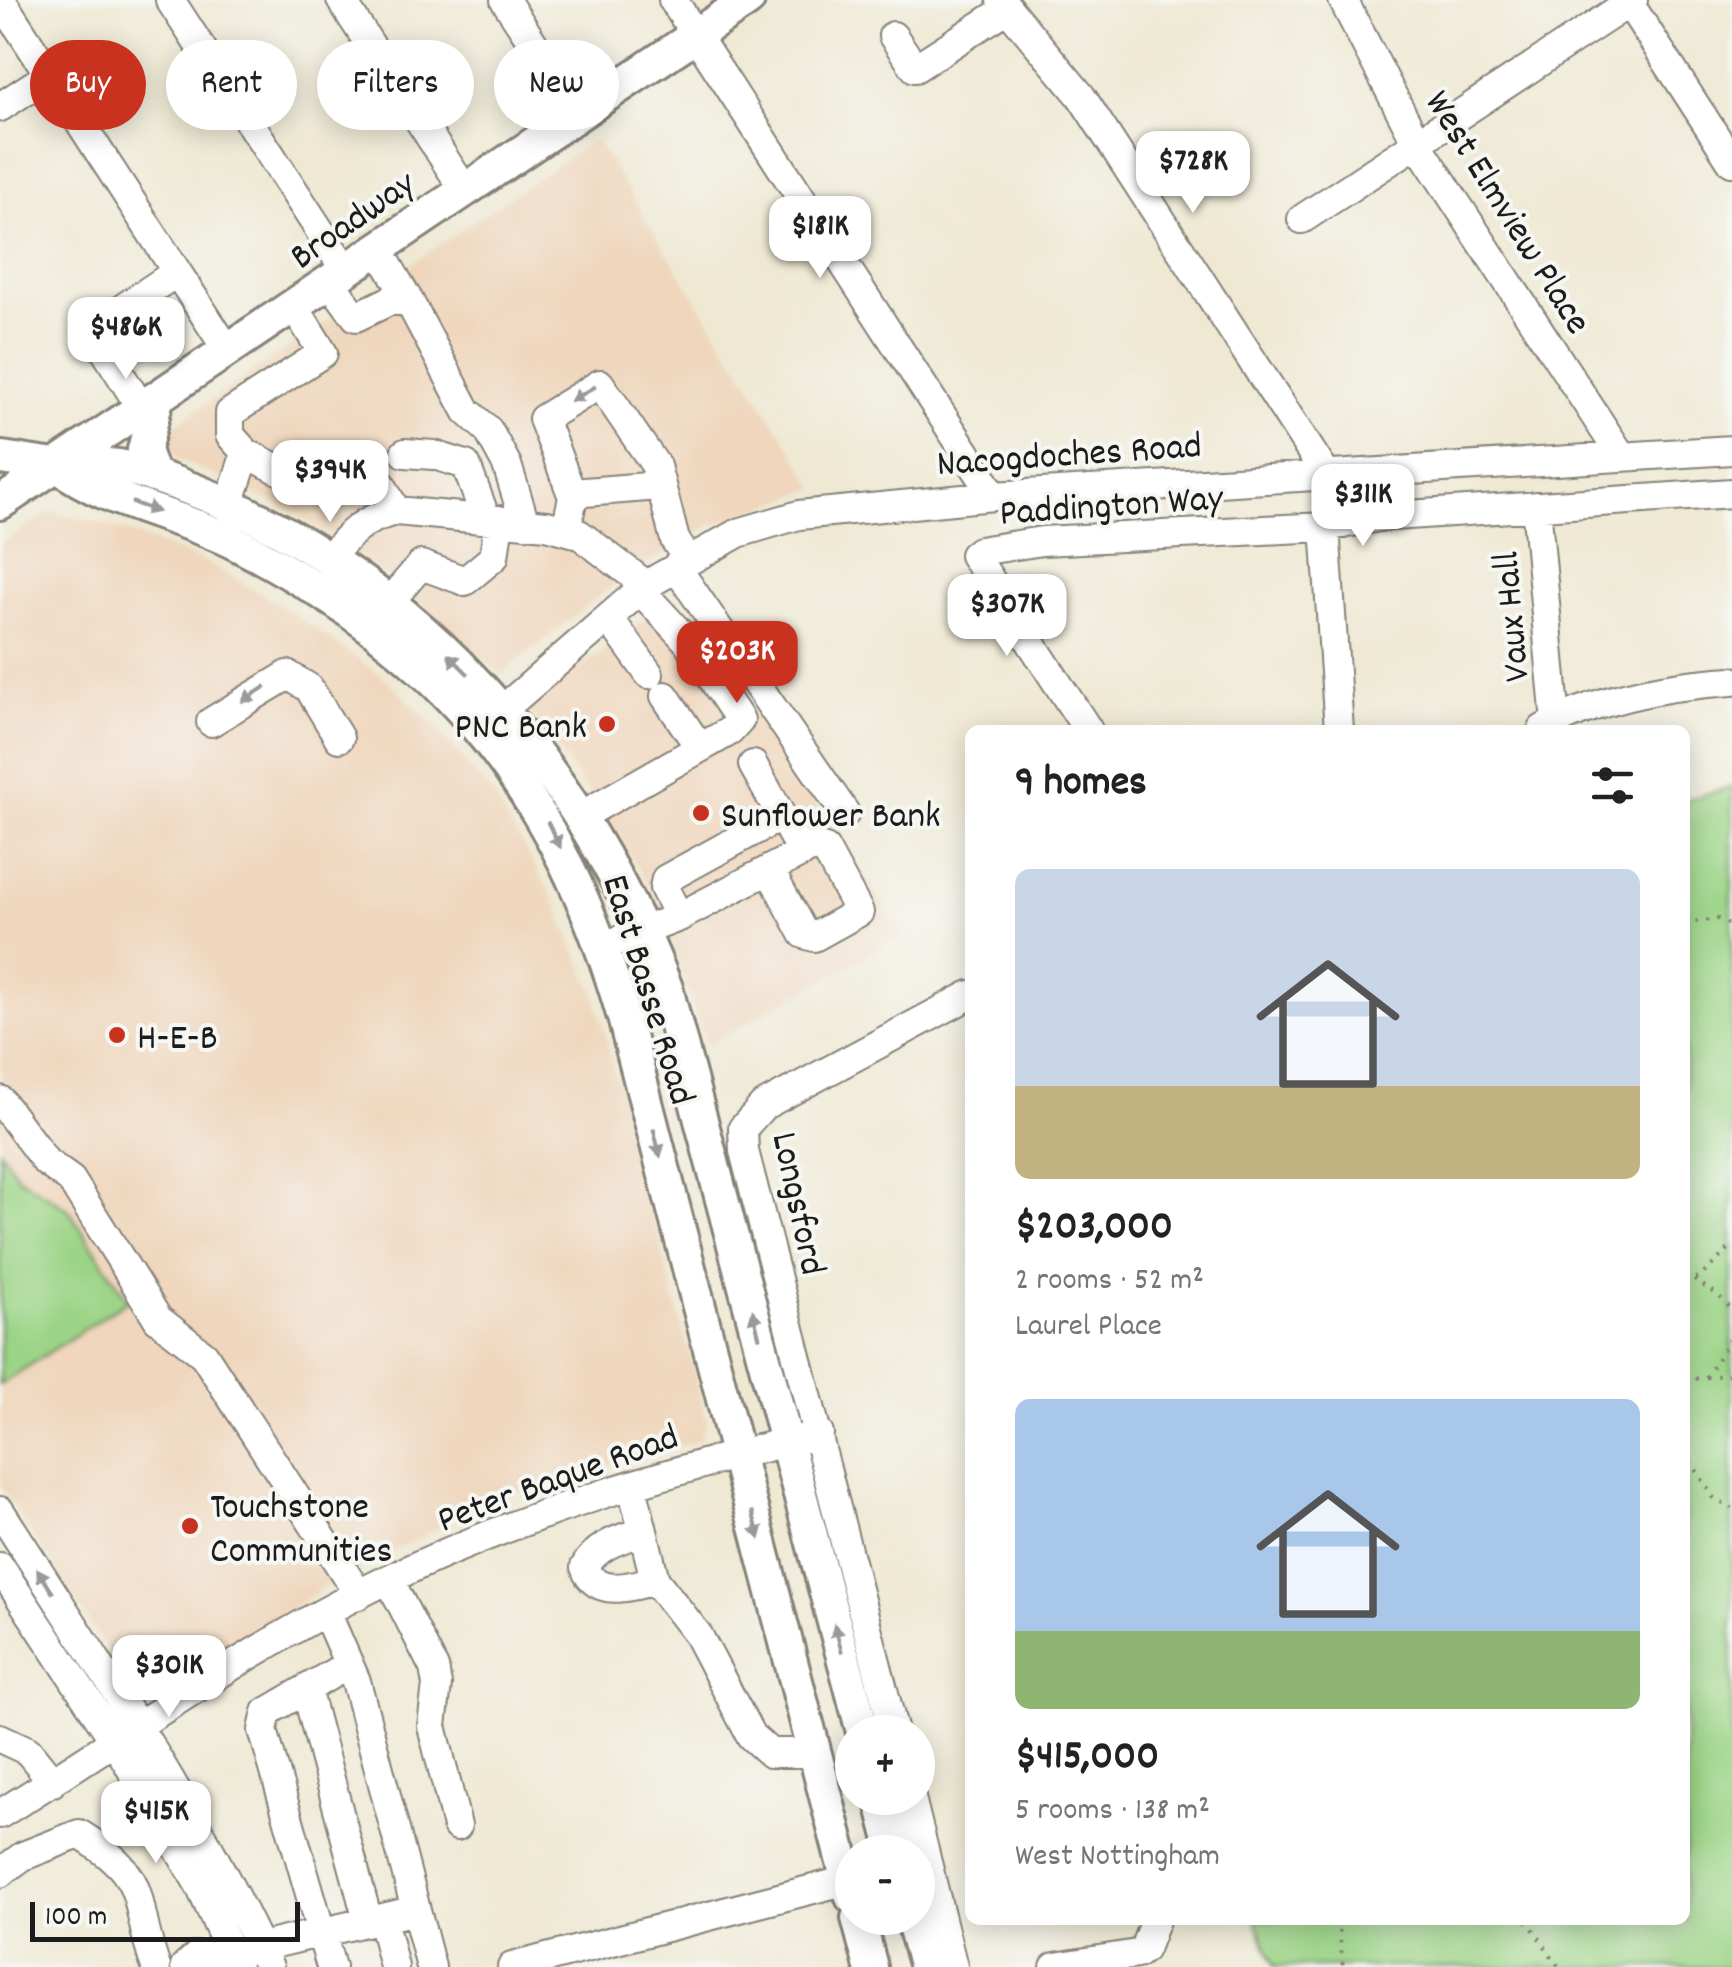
<!DOCTYPE html>
<meta charset="utf-8">
<style>
:root{--surface:#fff;--page:#f6f6f6;--text:#222;--muted:#767676;--accent:#c8321e}
body{margin:0;font-family:Dekko,sans-serif;background:var(--page);color:var(--text);height:100vh;display:flex;flex-direction:column;font-size:38px;white-space:nowrap}
*{box-sizing:border-box;margin:0}
p{font-size:32px;color:var(--muted)}
.icon{flex:none;width:55px;height:55px;fill:none;stroke:currentColor;stroke-width:2;stroke-linecap:round;stroke-linejoin:round}
.map{position:relative;flex:1;overflow:hidden}
.details{position:absolute;left:965px;top:725px;width:725px;height:1200px;display:flex;flex-direction:column;background:var(--surface);border-radius:15px;box-shadow:0 5px 25px #0003}
.details>*{flex:none}
.guide{position:absolute;left:30px;top:40px;width:785px;height:90px;display:flex;gap:20px}
.tools{position:absolute;left:835px;top:1715px;display:grid;gap:20px}
.tools a{display:grid;place-items:center;width:100px;height:100px;border-radius:50%;background:var(--surface);box-shadow:0 5px 25px #0003;font-size:50px}
.scale{position:absolute;left:30px;bottom:25px;width:270px;box-sizing:border-box;padding-left:10px;border:5px solid #1c1c1c;border-top:0;font-size:28px;line-height:35px;white-space:nowrap;color:#1c1c1c;-webkit-text-stroke:8px #f6f6f2;paint-order:stroke}
.price{position:absolute;translate:-50% -85px;padding:0 22px;border-radius:20px;background:#fff;color:#222;font-size:32px;line-height:65px;filter:drop-shadow(0 2px 5px #0008)}
.price::after{content:'';position:absolute;left:50%;top:60px;width:30px;height:22px;margin-left:-15px;background:inherit;clip-path:polygon(0 0,100% 0,50% 100%)}
.price.on{background:var(--accent);color:#fff}
ul{padding:0;list-style:none}
li{display:grid;align-content:center;gap:20px;height:530px;padding:0 50px}
li span{display:grid;place-items:center;height:310px;border-radius:15px;color:#555}
li>.icon{margin-inline-start:auto}
span .icon{width:180px;height:180px;fill:#fffc;stroke-width:1}
li b{font-size:42px}
h2{display:flex;justify-content:space-between;align-items:center;height:120px;padding:0 50px;font-size:42px}
.tag{padding:0 35px;border-radius:45px;background:var(--surface);box-shadow:0 5px 25px #0003;font-size:35px;line-height:90px}
.tag.on{background:var(--accent);color:#fff}
.map>svg:first-child{display:block}
.built{fill:#efd6bc}
.green{fill:#9cd487;stroke:#5c7852;stroke-width:2.5}
.lines{fill:none;stroke-linecap:round;stroke-linejoin:round}
.minor-casing{stroke:#868278;stroke-width:32}
.major-casing{stroke:#868278;stroke-width:38}
.path{stroke:#868278;stroke-width:4;stroke-dasharray:2.5 8;stroke-linecap:butt}
.minor{stroke:#fff;stroke-width:28}
.major{stroke:#fff;stroke-width:32}
.oneway{fill:#999}
.poi-dot{fill:#c8321e;stroke:#f6f6f2;stroke-width:4}
.labels{text-anchor:middle;stroke-width:8;stroke-linejoin:round;paint-order:stroke}
.street-label{font-size:38px;fill:#1c1c1c;stroke:#f6f6f2}
.poi-label{font-size:38px;fill:#1c1c1c;stroke:#f6f6f2;text-anchor:start}
</style>
<div class="map">
<svg width="1732" height="1967" viewBox="0 0 1732 1967">
<rect width="100%" height="100%" fill="#f6f6f2"/>
<filter id="ink" filterUnits="userSpaceOnUse"><feTurbulence type="fractalNoise" baseFrequency=".01" numOctaves="2"/><feDisplacementMap in="SourceGraphic" scale="20" xChannelSelector="R" yChannelSelector="G"/><feConvolveMatrix kernelMatrix="1 2 1 2 8 2 1 2 1" color-interpolation-filters="sRGB"/></filter>
<filter id="wash" filterUnits="userSpaceOnUse"><feTurbulence type="fractalNoise" baseFrequency=".0048" numOctaves="4" result="noise"/><feDisplacementMap in="SourceGraphic" scale="40" xChannelSelector="R" yChannelSelector="G"/><feGaussianBlur stdDeviation="2.25" result="paint"/><feColorMatrix in="noise" values="0 0 0 0 0 0 0 0 0 0 0 0 0 0 0 0 0 1.4 0 .05"/><feComposite in="paint" operator="in"/></filter>
<g filter="url(#wash)">
<rect width="100%" height="100%" fill="#efe9d4"/>
<path class="built" d="M 595,139 L 816,488 L 711,526 L 616,582 L 501,675 L 385,575 L 295,513 L 176,458 L 166,431 Z
M 51,512 L 108,525 L 203,561 L 276,602 L 384,677 L 438,730 L 495,798 L 552,896 L 594,991 L 707,1422 L 699,1440 L 500,1496 L 332,1583 L 159,1690 L 130,1685 L 0,1485 L 0,1385 L 128,1300 L 68,1209 L 18,1177 L 0,1150 L 0,545 Z
M 676,597 L 904,934 L 707,1046 L 654,896 L 613,826 L 527,707 Z"/>
<path class="green" d="M 1732,787 L 1732,1967 L 1274,1967 L 1256,1920 L 1685,1920 L 1685,800 Z
M 0,1150 L 18,1177 L 68,1209 L 128,1300 L 0,1385 Z"/>
</g>
<g filter="url(#ink)">
<g class="lines">
<defs>
<path id="minor" d="M 1,0 L 228,351
M 170,0 L 346,271
M 341,0 L 464,189
M 505,0 L 578,112
M 673,0 L 994,496
M 1001,0 L 1081,96 L 1327,476 L 1343,524
M 1343,0 L 1417,143 L 1622,457
M 1627,0 L 1732,162
M 893,36 L 915,68 L 1008,8
M 0,107 L 49,75
M 1302,219 L 1633,0
M 378,248 L 409,301
M 330,282 L 356,317 L 389,301 L 409,301 L 467,411 L 488,430 L 507,465 L 525,523
M 142,409 L 94,333 L 95,327 L 177,272
M 246,453 L 322,492 L 380,482 L 396,511
M 405,453 L 434,455 L 466,465 L 486,519
M 572,493 L 647,487 L 657,478
M 1536,506 L 1556,722
M 228,507 L 246,453 L 230,435 L 230,413 L 323,353 L 294,306
M 1325,527 L 1339,730
M 566,530 L 573,497 L 543,419 L 600,384 L 656,466 L 675,540 L 688,560
M 328,560 C 349,533 363,519 396,511 L 547,525 L 579,534 L 646,585
M 676,567 L 845,813
M 389,602 L 421,565 L 465,581 L 494,557 L 499,520
M 609,618 L 649,674
M 665,696 L 700,748
M 211,722 L 288,675 L 309,688 L 339,738
M 485,725 L 646,585 L 738,533 L 799,515 L 994,496 L 1732,450
M 1543,729 C 1599,697 1668,685 1732,681
M 1088,730 L 974,555 L 979,551 L 1042,541 L 1325,527 L 1379,517 L 1732,493
M 753,765 L 802,853
M 581,816 L 730,731 L 740,720 L 688,642 L 640,590
M 679,917 L 664,888 L 666,879 L 781,816
M 604,946 L 679,917 L 814,846 L 825,849 L 859,912 L 814,937 L 804,934 L 770,871
M 0,1100 L 46,1162 L 71,1180 L 158,1319 L 204,1355 L 359,1595
M 632,1486 L 655,1580 L 698,1635 L 751,1736 L 770,1753 L 815,1753
M 0,1511 C 96,1660 195,1806 269,1967
M 643,1531 C 621,1539 596,1545 585,1567 C 595,1598 631,1587 655,1580
M 0,1567 L 116,1743 L 200,1886 L 237,1967
M 389,1579 L 434,1668 L 437,1685 L 432,1726 L 457,1826
M 326,1612 L 356,1681 L 431,1967
M 306,1689 L 368,1921
M 894,1732 L 744,1151 L 743,1128 L 763,1106 L 970,995
M 0,1738 L 28,1751 L 53,1782
M 911,1798 L 953,1967
M 0,1814 C 128,1735 253,1644 389,1579 C 525,1513 673,1469 819,1434
M 0,1873 L 23,1856 L 79,1834 C 154,1880 130,1897 156,1967
M 382,1918 L 394,1967
M 185,1967 L 197,1956 L 231,1954 L 416,1910
M 331,1967 L 263,1730 L 267,1712 L 349,1664
M 512,1967 L 848,1880
M 1055,1967 L 1137,1954 L 1144,1949 L 1155,1920"/>
<path id="major" d="M 0,458 C 20,460 40,465 60,466 C 82,467 107,462 128,468 C 384,540 573,746 666,988 L 863,1732
M 58,466 C 110,505 179,514 237,544 C 449,653 560,794 625,1021 L 852,1897
M 153,476 L 144,450 L 157,399
M 0,503 L 748,0
M 881,1798 L 895,1852
M 858,1918 L 871,1967
M 912,1918 L 926,1967"/>
</defs>
<use href="#minor" class="minor-casing"/>
<use href="#major" class="major-casing"/>
<path class="path" d="M 1685,923 L 1718,919 L 1732,926
M 1694,1280 L 1717,1294 L 1732,1310
M 1685,1281 L 1700,1277 L 1732,1246
M 1706,1377 L 1732,1336
M 1685,1380 L 1732,1374
M 1685,1452 L 1713,1497 L 1732,1508
M 1338,1920 L 1343,1967
M 1527,1920 L 1559,1967"/>
<use href="#minor" class="minor"/>
<use href="#major" class="major"/>
</g>
<defs><path id="oneway-solid" d="M-6-.8H1V-3.2L6.5 0L1 3.2V.8H-6Z" transform="scale(2.5)"/></defs>
<g class="oneway">
<use href="#oneway-solid" transform="translate(583 394) rotate(149)"/>
<use href="#oneway-solid" transform="translate(145 507) rotate(20)"/>
<use href="#oneway-solid" transform="translate(458 664) rotate(-135)"/>
<use href="#oneway-solid" transform="translate(254 694) rotate(147)"/>
<use href="#oneway-solid" transform="translate(554 835) rotate(63)"/>
<use href="#oneway-solid" transform="translate(657 1143) rotate(76)"/>
<use href="#oneway-solid" transform="translate(756 1324) rotate(-104)"/>
<use href="#oneway-solid" transform="translate(756 1525) rotate(75)"/>
<use href="#oneway-solid" transform="translate(45 1581) rotate(-123)"/>
<use href="#oneway-solid" transform="translate(838 1638) rotate(-105)"/>
</g>
</g>
<g class="poi-dot">
<circle cx="607" cy="724" r="10"/>
<circle cx="701" cy="813" r="10"/>
<circle cx="117" cy="1035" r="10"/>
<circle cx="190" cy="1526" r="10"/>
</g>
<g class="labels">
<g class="street-label">
<text transform="translate(1510 211) rotate(58)" y="13">West Elmview Place</text>
<text transform="translate(351 218) rotate(-35)" y="13">Broadway</text>
<text transform="translate(1069 452) rotate(-4)" y="13">Nacogdoches Road</text>
<text transform="translate(1111 503) rotate(-4)" y="13">Paddington Way</text>
<text transform="translate(1509 617) rotate(-95)" y="13">Vaux Hall</text>
<text transform="translate(651 989) rotate(73)" y="13">East Basse Road</text>
<text transform="translate(801 1203) rotate(78)" y="13">Longsford</text>
<text transform="translate(557 1476) rotate(-20)" y="13">Peter Baque Road</text>
</g>
<g class="poi-label">
<text x="587" y="737" text-anchor="end">PNC Bank</text>
<text x="721" y="826">Sunflower Bank</text>
<text x="137" y="1048">H-E-B</text>
<text x="210" y="1517">Touchstone<tspan x="210" dy="44">Communities</tspan></text>
</g>
</g>
</svg>
<div class="tools">
<a>+</a>
<a>−</a>
</div>
<div class="scale">100 m</div>
<b class="price" style="left:1193px;top:216px">$728K</b>
<b class="price" style="left:820px;top:281px">$181K</b>
<b class="price" style="left:126px;top:382px">$486K</b>
<b class="price" style="left:330px;top:525px">$394K</b>
<b class="price" style="left:1363px;top:549px">$311K</b>
<b class="price" style="left:1007px;top:659px">$307K</b>
<b class="price on" style="left:737px;top:706px">$203K</b>
<b class="price" style="left:169px;top:1720px">$301K</b>
<b class="price" style="left:156px;top:1866px">$415K</b>
<div class="guide">
<a class="tag on">Buy</a>
<a class="tag">Rent</a>
<a class="tag">Filters</a>
<a class="tag">New</a>
</div>
<section class="details">
<h2>9 homes<svg class="icon" aria-label="filters" viewBox="0 0 24 24"><path d="M4 7h16M4 17h16"/><circle cx="9" cy="7" r="2"/><circle cx="15" cy="17" r="2"/></svg></h2>
<ul>
<li><span style="background:linear-gradient(#c9d6e8 70%,#c2b280 0)"><svg class="icon" aria-label="home" viewBox="0 0 24 24"><path d="M3 11l9-7 9 7M6 9v11h12V9"/></svg></span><div><b>$203,000</b><p>2 rooms · 52 m²</p><p>Laurel Place</p></div></li>
<li><span style="background:linear-gradient(#a9c7e8 75%,#8fb573 0)"><svg class="icon" aria-label="home" viewBox="0 0 24 24"><path d="M3 11l9-7 9 7M6 9v11h12V9"/></svg></span><div><b>$415,000</b><p>5 rooms · 138 m²</p><p>West Nottingham</p></div></li>
</ul>
</section>
</div>
